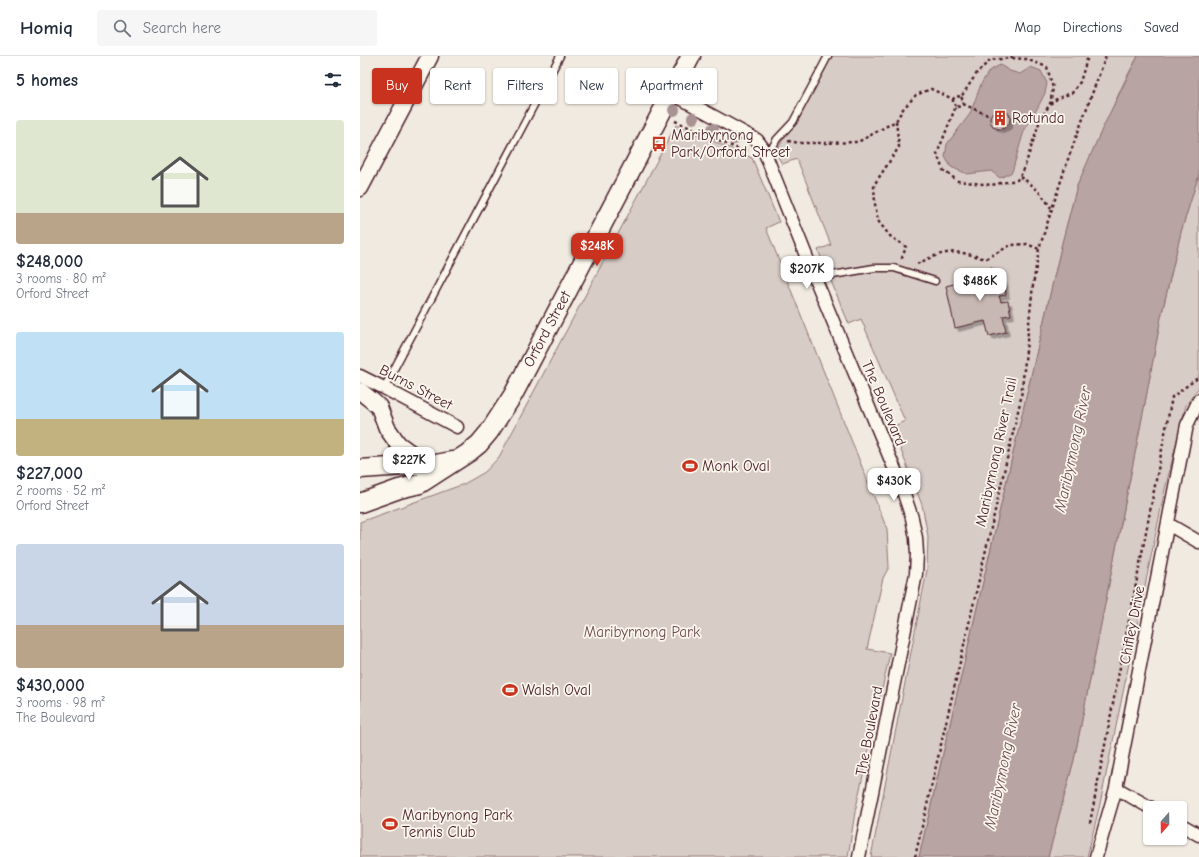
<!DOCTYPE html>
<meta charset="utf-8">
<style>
:root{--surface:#fff;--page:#f6f6f7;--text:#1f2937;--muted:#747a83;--line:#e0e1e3;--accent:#c8321e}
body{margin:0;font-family:"Comic Neue",sans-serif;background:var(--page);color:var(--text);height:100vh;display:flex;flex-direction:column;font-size:15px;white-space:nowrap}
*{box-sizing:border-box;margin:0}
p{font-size:13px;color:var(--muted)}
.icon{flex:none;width:22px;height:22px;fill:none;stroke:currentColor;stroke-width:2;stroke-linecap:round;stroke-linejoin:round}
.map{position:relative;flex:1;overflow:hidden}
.panel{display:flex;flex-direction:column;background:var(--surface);width:360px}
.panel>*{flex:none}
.hud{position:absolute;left:12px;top:12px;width:380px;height:36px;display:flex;gap:8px}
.needle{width:26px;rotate:200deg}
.fabs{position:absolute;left:783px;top:745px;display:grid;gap:8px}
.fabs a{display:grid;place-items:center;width:44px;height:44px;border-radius:4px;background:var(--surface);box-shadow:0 1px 3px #0004;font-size:20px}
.price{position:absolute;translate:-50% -34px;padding:0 9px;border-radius:8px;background:#fff;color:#222;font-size:13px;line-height:26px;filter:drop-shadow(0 1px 2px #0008)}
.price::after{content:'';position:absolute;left:50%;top:24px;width:12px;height:9px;margin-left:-6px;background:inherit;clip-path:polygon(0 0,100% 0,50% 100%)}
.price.selected{background:var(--accent);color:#fff}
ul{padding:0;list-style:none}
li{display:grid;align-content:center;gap:8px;height:212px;padding:0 16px}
li span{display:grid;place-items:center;height:124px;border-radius:4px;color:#555}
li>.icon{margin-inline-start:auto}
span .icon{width:72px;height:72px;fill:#fffc;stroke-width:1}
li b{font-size:17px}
h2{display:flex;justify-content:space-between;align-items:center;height:48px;padding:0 16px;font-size:17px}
.chip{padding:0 14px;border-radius:4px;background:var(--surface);box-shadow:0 1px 3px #0004;font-size:14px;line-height:36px}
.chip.selected{background:var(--accent);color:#fff}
header{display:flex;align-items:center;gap:24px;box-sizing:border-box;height:56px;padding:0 20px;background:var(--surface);border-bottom:1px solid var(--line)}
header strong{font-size:19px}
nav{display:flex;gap:22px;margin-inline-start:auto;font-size:14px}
.search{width:280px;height:36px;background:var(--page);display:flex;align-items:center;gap:10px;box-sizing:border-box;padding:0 14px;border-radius:4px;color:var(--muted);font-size:15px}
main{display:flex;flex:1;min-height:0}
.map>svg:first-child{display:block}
.green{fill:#d8ccc6;stroke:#917678}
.water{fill:#b8a4a2;stroke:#8c6f72}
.building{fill:#c8b8b3;stroke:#4a1f2b;filter:url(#shadow)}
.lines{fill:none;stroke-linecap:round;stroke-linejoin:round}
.service-casing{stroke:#4a1f2b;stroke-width:9}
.minor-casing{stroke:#4a1f2b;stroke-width:15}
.tertiary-casing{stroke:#4a1f2b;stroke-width:19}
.secondary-casing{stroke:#4a1f2b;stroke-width:21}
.path{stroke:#4a1f2b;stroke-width:2.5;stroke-dasharray:3 3;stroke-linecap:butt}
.service{stroke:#fbf7ec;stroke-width:6}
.minor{stroke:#fbf7ec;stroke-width:12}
.tertiary{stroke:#fbf7ec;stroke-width:16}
.secondary{stroke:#fbf7ec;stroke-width:18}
.tree{fill:#a89292}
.labels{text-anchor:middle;stroke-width:3.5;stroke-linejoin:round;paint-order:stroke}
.poi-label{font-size:15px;fill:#4a1f2b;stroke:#fbf7ec;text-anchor:start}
.street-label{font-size:15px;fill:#4a1f2b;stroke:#fbf7ec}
.park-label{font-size:15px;fill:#6e4a52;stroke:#fbf7ec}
.water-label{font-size:16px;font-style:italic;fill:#704e55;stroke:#fbf7ec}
</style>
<header>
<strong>Homiq</strong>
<div class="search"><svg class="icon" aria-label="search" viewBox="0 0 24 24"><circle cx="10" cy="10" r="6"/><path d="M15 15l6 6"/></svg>Search here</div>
<nav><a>Map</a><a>Directions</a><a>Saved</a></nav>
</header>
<main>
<section class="panel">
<h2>5 homes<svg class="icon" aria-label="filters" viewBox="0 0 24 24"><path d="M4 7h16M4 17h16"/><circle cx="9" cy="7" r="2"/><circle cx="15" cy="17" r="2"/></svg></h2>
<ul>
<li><span style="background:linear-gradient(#dfe7d0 75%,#b9a48a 0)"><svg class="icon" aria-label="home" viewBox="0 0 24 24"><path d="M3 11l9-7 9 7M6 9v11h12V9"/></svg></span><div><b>$248,000</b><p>3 rooms · 80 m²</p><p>Orford Street</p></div></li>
<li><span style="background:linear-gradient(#bfe0f5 70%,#c2b280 0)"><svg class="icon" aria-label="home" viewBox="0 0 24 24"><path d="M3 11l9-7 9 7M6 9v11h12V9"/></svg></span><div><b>$227,000</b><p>2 rooms · 52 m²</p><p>Orford Street</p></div></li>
<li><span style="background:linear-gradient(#c9d6e8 65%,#b9a48a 0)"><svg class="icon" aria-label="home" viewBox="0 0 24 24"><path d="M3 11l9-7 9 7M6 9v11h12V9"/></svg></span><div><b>$430,000</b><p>3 rooms · 98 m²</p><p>The Boulevard</p></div></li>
</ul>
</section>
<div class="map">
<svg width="839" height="801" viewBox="0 0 839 801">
<defs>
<filter id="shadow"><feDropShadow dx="3.5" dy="3.5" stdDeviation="0" flood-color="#0004"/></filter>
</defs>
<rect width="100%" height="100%" fill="#f0eae0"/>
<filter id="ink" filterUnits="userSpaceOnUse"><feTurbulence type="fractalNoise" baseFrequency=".025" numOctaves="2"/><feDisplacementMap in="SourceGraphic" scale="8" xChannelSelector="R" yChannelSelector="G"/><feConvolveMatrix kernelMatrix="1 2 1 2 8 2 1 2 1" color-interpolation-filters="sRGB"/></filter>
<g filter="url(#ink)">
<path class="green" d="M 466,0 L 778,0 L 765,24 L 717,130 L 702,187 L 559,801 L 511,801 L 567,514 L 568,480 L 562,449 L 532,371 L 545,365 L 501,263 L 489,268 L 458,194 L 471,189 L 437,103 L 422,108 L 416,97 Z
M 316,69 L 392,102 L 419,166 L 406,172 L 527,473 L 529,511 L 523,522 L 507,593 L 530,597 L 495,756 L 488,801 L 0,801 L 0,466 L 104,428 L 125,416 L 139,401 Z
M 839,118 L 839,331 L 826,349 L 805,433 L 740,748 L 727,801 L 688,801 L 714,704 L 785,347 L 801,261 L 821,176 Z"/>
<path class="water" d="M 778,0 L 839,0 L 839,118 L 821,176 L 801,261 L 785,347 L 714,704 L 688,801 L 559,801 L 702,187 L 717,130 L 742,73 Z
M 640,9 L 650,15 L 660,18 L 671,11 L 681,15 L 687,27 L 685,37 L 678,51 L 664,75 L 652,116 L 640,122 L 631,115 L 607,118 L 591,111 L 585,101 L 587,88 L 610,58 L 621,28 L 629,15 Z"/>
<path class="building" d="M630 63a10 10 0 1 1 20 0a10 10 0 1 1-20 0Z
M 632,212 L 637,226 L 644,225 L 646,239 L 639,240 L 641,246 L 648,245 L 651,259 L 643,260 L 646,276 L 629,280 L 625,265 L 595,272 L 586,230 L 617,222 L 615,214 Z"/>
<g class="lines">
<defs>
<path id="service" d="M 407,101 L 417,83 L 433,66 L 468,0
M 455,222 L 514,212 L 534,212 L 575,225
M 24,332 L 200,0"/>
<path id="minor" d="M 311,37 L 397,84 L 403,92 L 455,222 L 540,426 L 552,462 L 556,482 L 557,498 L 556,518 L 499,801
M 0,320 L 24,332 L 97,371
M 808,468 L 839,486
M 756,732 L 791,752
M 820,768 L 839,779
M 736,801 L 756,732 L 827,369 L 839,344"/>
<path id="tertiary" d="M 0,132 L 70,0
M 0,335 L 10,343 L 19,351 L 27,372 L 38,388 L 53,399 L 75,408"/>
<path id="secondary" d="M 0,413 L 75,408 L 91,405
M 0,447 L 39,433 L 60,428 L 108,397 L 119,388 L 129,376 L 153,339 L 331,0"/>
</defs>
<use href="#service" class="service-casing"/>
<use href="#minor" class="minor-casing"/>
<use href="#tertiary" class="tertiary-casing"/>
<use href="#secondary" class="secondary-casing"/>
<path class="path" d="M 601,41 L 603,44 L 603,48 L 600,51 L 596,50 L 577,98 L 583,114 L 598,125 L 631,129 L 657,124 L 663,116 L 680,64 L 690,48 L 693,32 L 687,11 L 666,3 L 651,2
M 593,43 L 593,47 L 596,50
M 603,48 L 630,60
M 690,48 L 698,42 L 712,37 L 720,26 L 728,0
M 315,65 L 385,96 L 387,94
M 536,65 L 539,91 L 514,129 L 515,148 L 518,165 L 530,180 L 546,191 L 542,202 L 543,204
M 428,85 L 439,87 L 464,87 L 498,86 L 536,65 L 543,53 L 556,39 L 571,33 L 593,43 L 597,40 L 601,41 L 617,17 L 630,4 L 651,2 L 652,0
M 660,121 C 673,128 683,139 691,152
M 557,208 C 585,194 595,193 625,203 L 651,189 L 667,188 L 679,193
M 730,767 L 812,341 L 839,321
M 555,801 L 661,342 L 673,229 L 679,193 L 707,106 L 746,0"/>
<use href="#service" class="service"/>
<use href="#minor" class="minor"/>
<use href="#tertiary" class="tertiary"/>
<use href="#secondary" class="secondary"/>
</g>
<g class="tree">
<circle cx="314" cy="54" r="6"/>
<circle cx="333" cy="62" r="6"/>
<circle cx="353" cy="73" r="6"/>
<circle cx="374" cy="83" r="6"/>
</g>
</g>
<defs>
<symbol id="building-bare" viewBox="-9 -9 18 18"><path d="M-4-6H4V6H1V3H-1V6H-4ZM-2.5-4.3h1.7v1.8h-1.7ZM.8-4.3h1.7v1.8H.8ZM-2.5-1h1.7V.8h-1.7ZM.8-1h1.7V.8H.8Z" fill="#c8321e" stroke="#fbf7ec" stroke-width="2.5" paint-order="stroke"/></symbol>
<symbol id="bus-bare" viewBox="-9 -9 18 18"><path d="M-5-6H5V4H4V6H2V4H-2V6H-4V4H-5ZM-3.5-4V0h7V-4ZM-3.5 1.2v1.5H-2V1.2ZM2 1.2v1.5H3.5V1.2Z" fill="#c8321e" stroke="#fbf7ec" stroke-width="2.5" paint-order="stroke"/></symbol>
<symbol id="stadium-bare" viewBox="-9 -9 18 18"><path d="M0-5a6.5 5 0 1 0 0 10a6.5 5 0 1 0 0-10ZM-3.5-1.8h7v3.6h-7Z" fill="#c8321e" stroke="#fbf7ec" stroke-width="2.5" paint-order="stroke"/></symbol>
</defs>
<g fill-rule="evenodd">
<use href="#building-bare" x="629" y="51" width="22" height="22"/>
<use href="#bus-bare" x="288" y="77" width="22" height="22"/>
<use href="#stadium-bare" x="319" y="399" width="22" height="22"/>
<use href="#stadium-bare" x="139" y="623" width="22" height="22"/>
<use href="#stadium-bare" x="19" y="757" width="22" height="22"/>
</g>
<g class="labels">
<g class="poi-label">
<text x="652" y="67">Rotunda</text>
<text x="311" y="84">Maribyrnong<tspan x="311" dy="17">Park/Orford Street</tspan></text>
<text x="342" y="415">Monk Oval</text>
<text x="162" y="639">Walsh Oval</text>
<text x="42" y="764">Maribynong Park<tspan x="42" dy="17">Tennis Club</tspan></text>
</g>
<g class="street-label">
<text transform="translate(187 273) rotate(-62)" y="5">Orford Street</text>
<text transform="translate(56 331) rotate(28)" y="5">Burns Street</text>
<text transform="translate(524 347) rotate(67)" y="5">The Boulevard</text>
<text transform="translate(636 396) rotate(-78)" y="5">Maribyrnong River Trail</text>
<text transform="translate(772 569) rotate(-79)" y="5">Chifley Drive</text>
<text transform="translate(509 675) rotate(-79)" y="5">The Boulevard</text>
</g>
<g class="park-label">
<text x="282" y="581">Maribyrnong Park</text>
</g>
<g class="water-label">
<text transform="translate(712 393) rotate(-78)" y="6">Maribyrnong River</text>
<text transform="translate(642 710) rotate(-78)" y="6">Maribyrnong River</text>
</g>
</g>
</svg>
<div class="fabs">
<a><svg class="needle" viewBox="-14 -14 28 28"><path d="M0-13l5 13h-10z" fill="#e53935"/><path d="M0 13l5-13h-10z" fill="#747a83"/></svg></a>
</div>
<b class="price selected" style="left:237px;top:211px">$248K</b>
<b class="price" style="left:447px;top:234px">$207K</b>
<b class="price" style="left:620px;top:246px">$486K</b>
<b class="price" style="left:49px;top:425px">$227K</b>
<b class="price" style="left:534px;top:446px">$430K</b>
<div class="hud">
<a class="chip selected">Buy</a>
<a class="chip">Rent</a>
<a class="chip">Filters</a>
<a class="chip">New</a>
<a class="chip">Apartment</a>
</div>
</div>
</main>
